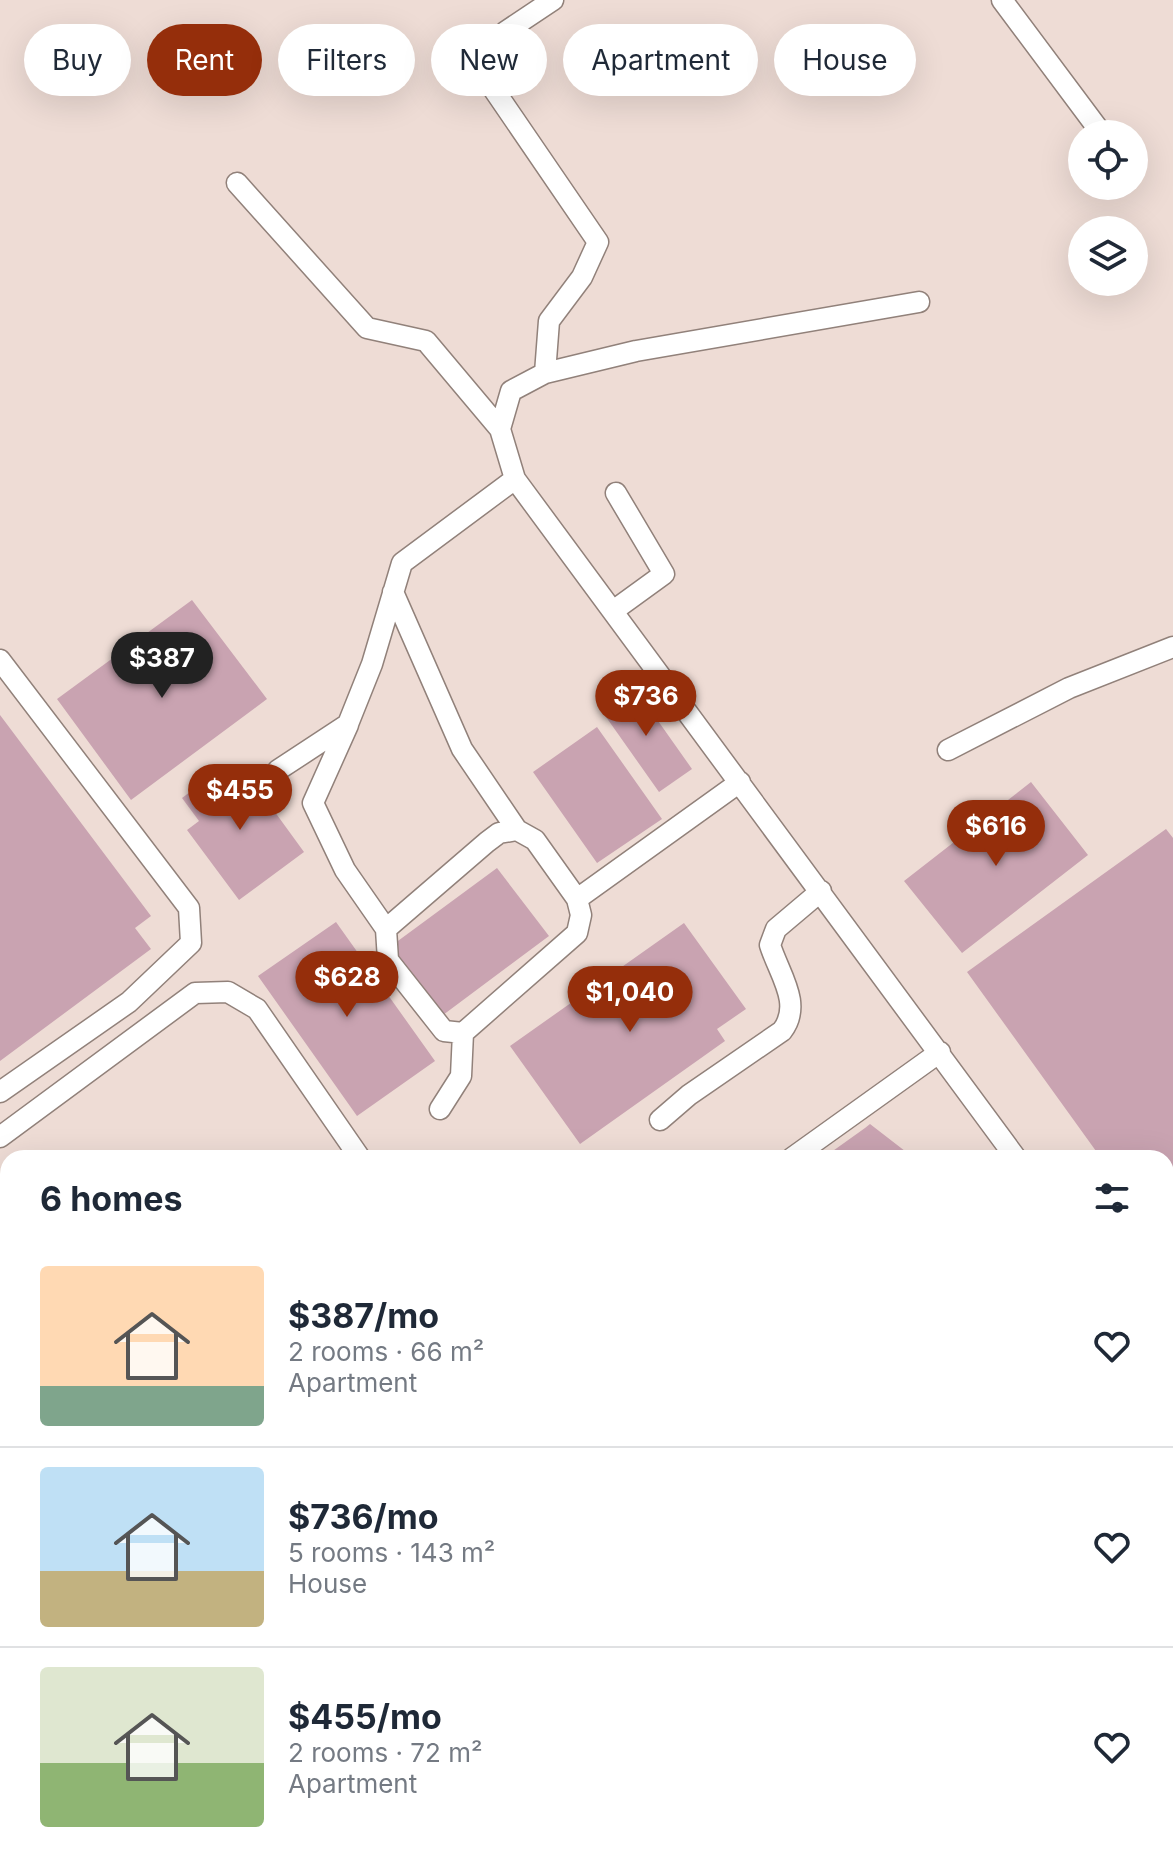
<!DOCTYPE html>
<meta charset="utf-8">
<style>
:root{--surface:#fff;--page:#f2f2f3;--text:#1f2937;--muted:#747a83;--line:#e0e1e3;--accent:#952e0b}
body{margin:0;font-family:Inter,sans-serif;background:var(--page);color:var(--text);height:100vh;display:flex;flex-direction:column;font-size:30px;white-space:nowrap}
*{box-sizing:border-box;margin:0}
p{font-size:26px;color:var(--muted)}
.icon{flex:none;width:44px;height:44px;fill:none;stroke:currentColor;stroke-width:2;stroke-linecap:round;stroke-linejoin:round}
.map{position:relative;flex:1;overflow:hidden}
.panel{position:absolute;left:0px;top:1150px;width:1174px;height:714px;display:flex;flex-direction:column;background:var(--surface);border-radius:24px 24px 0 0;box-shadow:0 8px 32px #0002}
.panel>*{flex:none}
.banner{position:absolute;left:24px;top:24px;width:1126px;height:72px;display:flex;gap:16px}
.controls{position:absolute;left:1068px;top:120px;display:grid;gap:16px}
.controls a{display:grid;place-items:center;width:80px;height:80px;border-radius:50%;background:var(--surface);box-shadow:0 8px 32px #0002;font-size:40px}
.price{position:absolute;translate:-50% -68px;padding:0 18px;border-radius:28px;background:var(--accent);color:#fff;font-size:26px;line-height:52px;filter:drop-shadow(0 2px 4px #0008)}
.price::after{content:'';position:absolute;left:50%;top:48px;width:24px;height:18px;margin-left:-12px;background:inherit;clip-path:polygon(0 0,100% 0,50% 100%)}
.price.on{background:#222;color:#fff}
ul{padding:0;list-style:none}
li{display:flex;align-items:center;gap:24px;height:200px;padding:0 40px}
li+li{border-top:2px solid var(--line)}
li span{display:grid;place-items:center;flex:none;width:224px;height:160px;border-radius:8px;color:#555}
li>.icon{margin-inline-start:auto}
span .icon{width:96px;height:96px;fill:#fffc;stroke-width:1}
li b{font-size:34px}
h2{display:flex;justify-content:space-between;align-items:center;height:96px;padding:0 40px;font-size:34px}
.chip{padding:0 28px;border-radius:36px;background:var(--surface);box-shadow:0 8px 32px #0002;font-size:28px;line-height:72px}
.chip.on{background:var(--accent);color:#fff}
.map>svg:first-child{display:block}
.building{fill:#c9a3b1}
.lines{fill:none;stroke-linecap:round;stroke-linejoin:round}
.service-casing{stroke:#91817a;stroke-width:23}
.minor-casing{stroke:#91817a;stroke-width:43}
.service{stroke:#fff;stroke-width:20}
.minor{stroke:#fff;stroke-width:40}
</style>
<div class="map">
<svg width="1173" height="1863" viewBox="0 0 1173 1863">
<rect width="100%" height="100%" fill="#eedcd5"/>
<path class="building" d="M 192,600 L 267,699 L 131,800 L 57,699 Z
M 632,684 L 692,769 L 659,792 L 599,707 Z
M 0,715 L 151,916 L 135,928 L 151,949 L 0,1061 Z
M 597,727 L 662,819 L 597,863 L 533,772 Z
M 227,764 L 245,788 L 253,782 L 304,852 L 239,900 L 187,830 L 199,821 L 182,798 Z
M 1031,782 L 1088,855 L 962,953 L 904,881 Z
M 1166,829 L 1173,838 L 1173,1211 L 1166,1216 L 1166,1158 L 1101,1158 L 967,972 Z
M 497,868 L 549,936 L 439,1018 L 387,949 Z
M 336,922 L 435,1061 L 357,1116 L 258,976 Z
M 684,923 L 746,1009 L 717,1029 L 725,1041 L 580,1144 L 510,1046 Z
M 870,1124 L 914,1158 L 823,1158 L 865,1128 Z
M 1166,1416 L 1173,1426 L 1173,1444 L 1166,1449 Z
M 1173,1589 L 1173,1613 L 1169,1617 L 1166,1595 Z
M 1166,1680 L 1173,1690 L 1173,1731 L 1166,1735 Z"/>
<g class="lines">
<defs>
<path id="service" d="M 1002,0 L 1102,134
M 237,183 L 367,328 L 426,341 L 500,429 L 515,479 L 1016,1158
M 545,373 L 549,321 L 582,277 L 598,242 L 488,81 L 505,32 L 553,0
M 500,429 L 511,391 L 545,373 L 636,351 L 919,302
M 393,592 L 462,749 L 517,830 L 535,840 L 577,899 L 581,915 L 577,933 L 463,1033 L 461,1076 L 440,1109
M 613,611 L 664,574 L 616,493
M 0,660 L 189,908 L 191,943 L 129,1002 L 0,1092
M 348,725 L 313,803 L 345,870 L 386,929
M 948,750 L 1069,688 L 1173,647
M 278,770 L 348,724 L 372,664 L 402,563 L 515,479
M 577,899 L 740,782
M 463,1033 L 444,1031 L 388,960 L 386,929 L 487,842 L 499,833 L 517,830
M 660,1120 L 689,1095 L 782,1031 C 803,1004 779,974 770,945 L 776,929 L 821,891
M 0,1137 L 195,993 L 228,992 L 257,1009 L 360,1158
M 792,1158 L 940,1052
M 1166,1277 L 1173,1272
M 0,1341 L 8,1351
M 1166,1368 L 1173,1378
M 0,1703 L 8,1714
M 111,1856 L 116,1863"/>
<path id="minor" d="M 0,1499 L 8,1510
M 255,1856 L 260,1863
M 1167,1863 L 1173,1859"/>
</defs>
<use href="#service" class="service-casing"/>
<use href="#minor" class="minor-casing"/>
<use href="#service" class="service"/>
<use href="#minor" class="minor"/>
</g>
</svg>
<div class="controls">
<a><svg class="icon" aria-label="locate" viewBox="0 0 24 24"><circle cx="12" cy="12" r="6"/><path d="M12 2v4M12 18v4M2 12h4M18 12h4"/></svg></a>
<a><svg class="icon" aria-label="layers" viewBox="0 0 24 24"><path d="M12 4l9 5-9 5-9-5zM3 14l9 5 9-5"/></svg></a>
</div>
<b class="price on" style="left:162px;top:700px">$387</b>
<b class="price" style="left:646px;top:738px">$736</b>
<b class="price" style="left:240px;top:832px">$455</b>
<b class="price" style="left:996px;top:868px">$616</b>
<b class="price" style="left:347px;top:1019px">$628</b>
<b class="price" style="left:630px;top:1034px">$1,040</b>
<div class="banner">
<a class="chip">Buy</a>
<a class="chip on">Rent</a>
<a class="chip">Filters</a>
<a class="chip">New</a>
<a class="chip">Apartment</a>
<a class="chip">House</a>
</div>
<section class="panel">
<h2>6 homes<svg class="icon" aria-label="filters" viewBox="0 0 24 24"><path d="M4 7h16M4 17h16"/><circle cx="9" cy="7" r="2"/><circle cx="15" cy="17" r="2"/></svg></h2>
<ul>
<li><span style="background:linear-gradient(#ffd9b3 75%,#7fa58c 0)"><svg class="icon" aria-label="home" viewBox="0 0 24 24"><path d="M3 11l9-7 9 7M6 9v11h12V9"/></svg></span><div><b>$387/mo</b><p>2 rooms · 66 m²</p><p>Apartment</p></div><svg class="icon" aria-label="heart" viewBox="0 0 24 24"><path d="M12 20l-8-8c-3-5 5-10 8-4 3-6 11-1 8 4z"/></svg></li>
<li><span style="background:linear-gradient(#bfe0f5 65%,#c2b280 0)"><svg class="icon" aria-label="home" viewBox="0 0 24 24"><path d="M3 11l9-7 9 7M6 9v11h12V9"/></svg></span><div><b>$736/mo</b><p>5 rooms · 143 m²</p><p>House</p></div><svg class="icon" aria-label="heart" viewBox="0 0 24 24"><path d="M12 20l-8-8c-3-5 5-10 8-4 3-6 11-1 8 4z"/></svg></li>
<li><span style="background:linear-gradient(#dfe7d0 60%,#8fb573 0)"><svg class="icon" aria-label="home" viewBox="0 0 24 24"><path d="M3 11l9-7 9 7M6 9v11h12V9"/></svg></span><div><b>$455/mo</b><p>2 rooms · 72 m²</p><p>Apartment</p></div><svg class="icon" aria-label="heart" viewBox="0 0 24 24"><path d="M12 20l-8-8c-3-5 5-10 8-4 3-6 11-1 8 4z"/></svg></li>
</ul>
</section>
</div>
